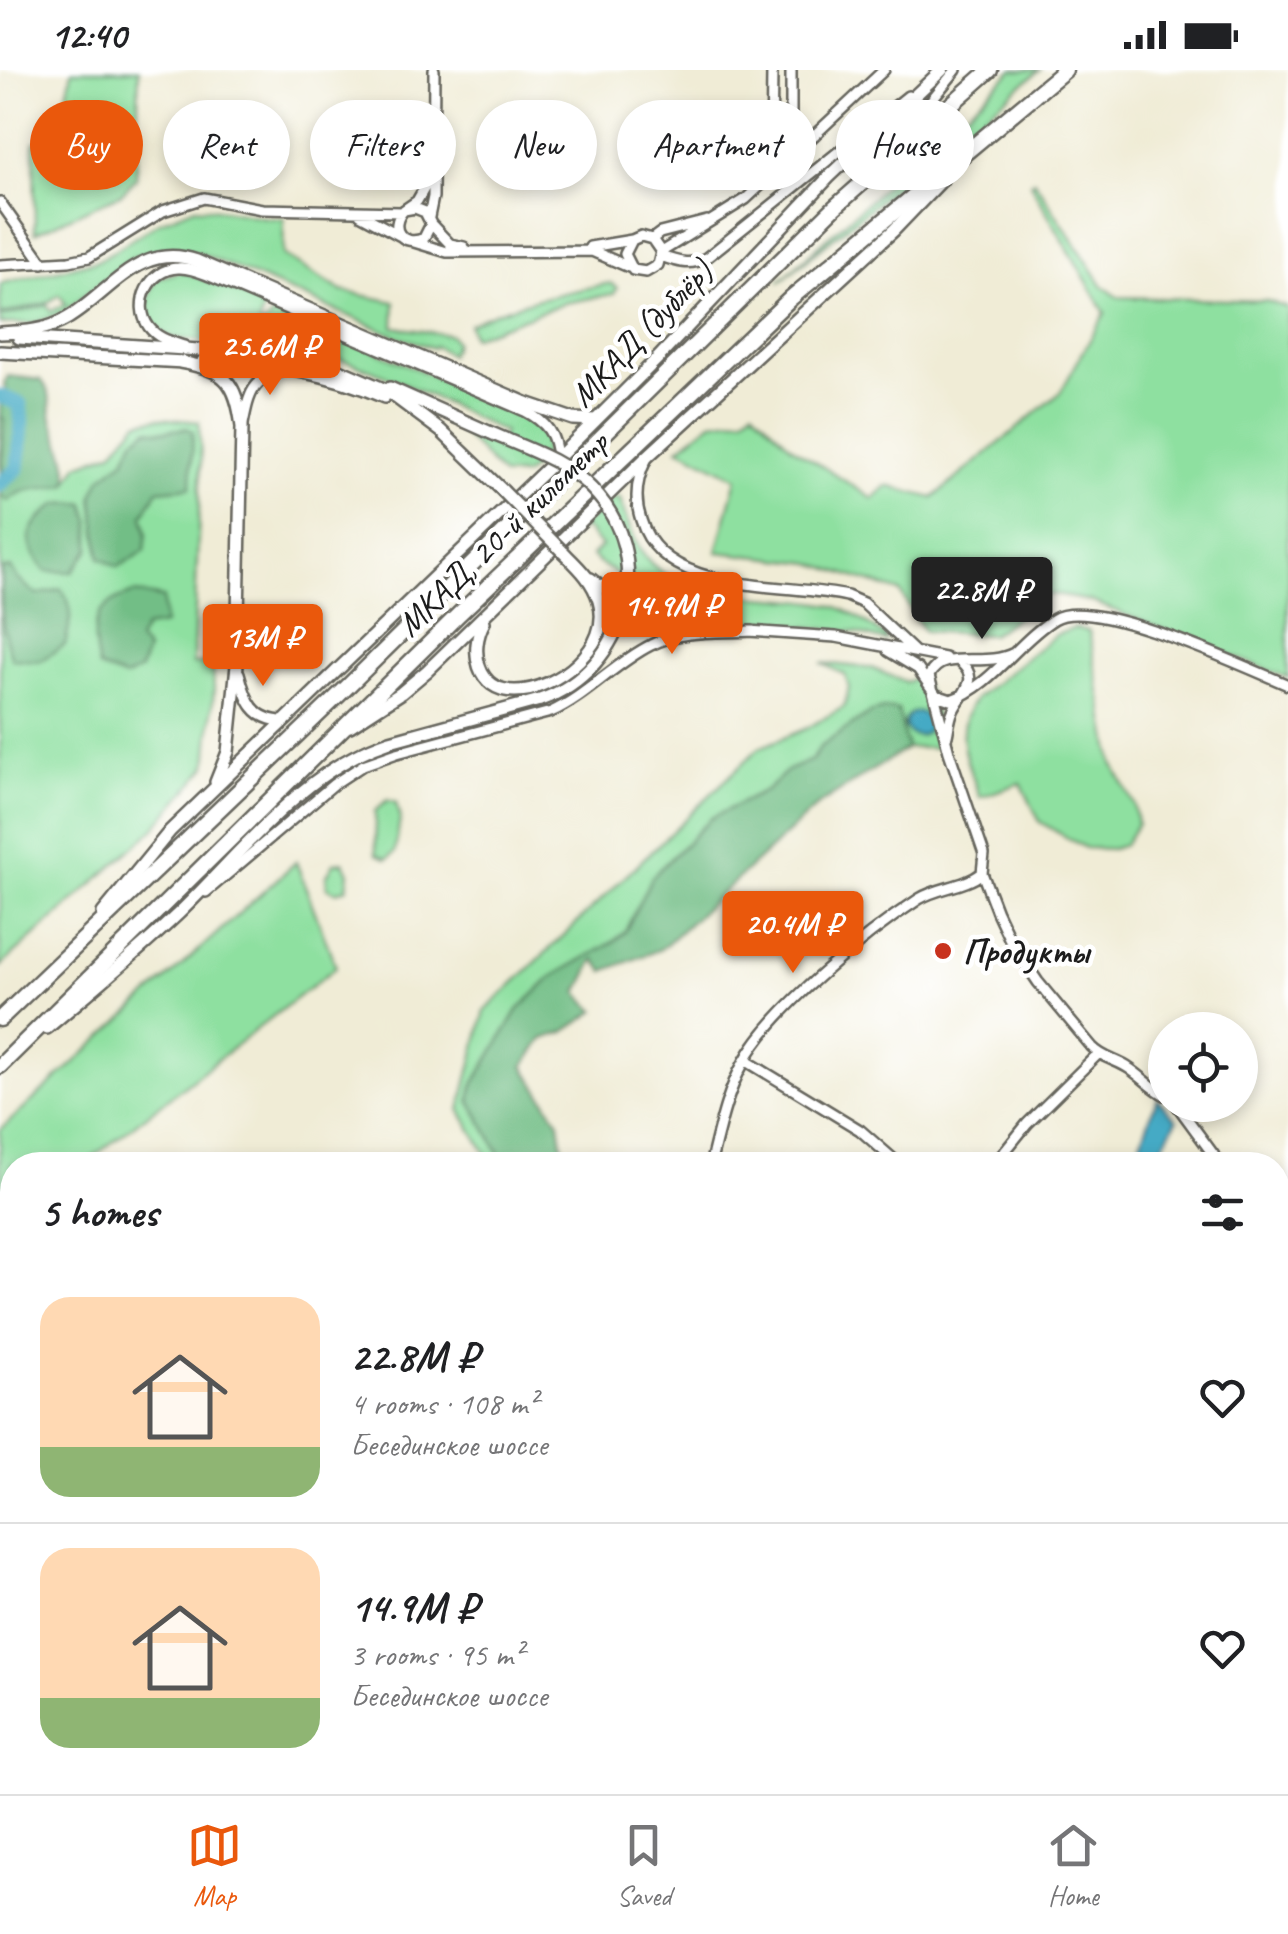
<!DOCTYPE html>
<meta charset="utf-8">
<style>
:root{--surface:#fff;--page:#f2f2f2;--text:#202124;--muted:#757577;--line:#e0e0e0;--accent:#ea580c}
body{margin:0;font-family:Caveat,sans-serif;background:var(--page);color:var(--text);height:100vh;display:flex;flex-direction:column;font-size:38px;white-space:nowrap}
*{box-sizing:border-box;margin:0}
p{font-size:32px;color:var(--muted)}
.icon{flex:none;width:55px;height:55px;fill:none;stroke:currentColor;stroke-width:2;stroke-linecap:round;stroke-linejoin:round}
.map{position:relative;flex:1;overflow:hidden}
.side{position:absolute;left:0px;top:1082px;width:1290px;height:642px;display:flex;flex-direction:column;background:var(--surface);border-radius:40px 40px 0 0;box-shadow:0 5px 15px #0003}
.side>*{flex:none}
.hud{position:absolute;left:30px;top:30px;width:1230px;height:90px;display:flex;gap:20px}
.fabs{position:absolute;left:1148px;top:942px;display:grid;gap:20px}
.fabs a{display:grid;place-items:center;width:110px;height:110px;border-radius:50%;background:var(--surface);box-shadow:0 5px 15px #0003;font-size:50px}
.price{position:absolute;translate:-50% -85px;padding:0 22px;border-radius:10px;background:var(--accent);color:#fff;font-size:32px;line-height:65px;filter:drop-shadow(0 2px 5px #0008)}
.price::after{content:'';position:absolute;left:50%;top:60px;width:30px;height:22px;margin-left:-15px;background:inherit;clip-path:polygon(0 0,100% 0,50% 100%)}
.price.current{background:#222;color:#fff}
ul{padding:0;list-style:none}
li{display:flex;align-items:center;gap:30px;height:250px;padding:0 40px}
li+li{border-top:2px solid var(--line)}
li span{display:grid;place-items:center;flex:none;width:280px;height:200px;border-radius:30px;color:#555}
li>.icon{margin-inline-start:auto}
span .icon{width:120px;height:120px;fill:#fffc;stroke-width:1}
li b{font-size:42px}
h2{display:flex;justify-content:space-between;align-items:center;height:120px;padding:0 40px;font-size:42px}
.tag{padding:0 35px;border-radius:45px;background:var(--surface);box-shadow:0 5px 15px #0003;font-size:35px;line-height:90px}
.tag.current{background:var(--accent);color:#fff}
.status{display:flex;justify-content:space-between;align-items:center;height:70px;padding:0 50px;background:var(--surface);direction:ltr}
.status svg{height:28px;fill:currentColor}
.tab-bar{display:flex;justify-content:space-around;align-items:center;height:140px;border-top:2px solid var(--line);background:var(--surface);font-size:28px;color:var(--muted)}
.tab-bar a{display:grid;justify-items:center;gap:5px}
.tab-bar .current{color:var(--accent)}
.map>svg:first-child{display:block}
.green{fill:#8ee0a0;stroke:#557e5e;stroke-width:2.5}
.forest{fill:#72be86;stroke:#476d51;stroke-width:2.5}
.water{fill:#45aac5;stroke:#306370;stroke-width:2.5}
.lines{fill:none;stroke-linecap:round;stroke-linejoin:round}
.river{stroke:#45aac5;stroke-width:15}
.minor-casing{stroke:#66655d;stroke-width:14}
.major-casing{stroke:#66655d;stroke-width:16}
.highway-casing{stroke:#66655d;stroke-width:19}
.minor{stroke:#fff;stroke-width:9}
.major{stroke:#fff;stroke-width:11}
.highway{stroke:#fff;stroke-width:14}
.major-bridge-casing{stroke:#66655d;stroke-width:16;stroke-linecap:butt}
.major-bridge{stroke:#fff;stroke-width:11}
.poi-dot{fill:#c8321e;stroke:#fff;stroke-width:4}
.labels{text-anchor:middle;stroke-width:9;stroke-linejoin:round;paint-order:stroke}
.street-label{font-size:35px;fill:#1c1c1c;stroke:#fff}
.poi-label{font-size:35px;font-weight:bold;fill:#1c1c1c;stroke:#fff;text-anchor:start}
</style>
<div class="status"><b>12:40</b><svg viewBox="0 0 49 12"><path d="M0 12V9h3v3zM5 12V6h3v6zM10 12V3h3v9zM15 12V0h3v12zM26 1h20v11H26zM47 4h2v5h-2z"/></svg></div>
<div class="map">
<svg width="1288" height="1724" viewBox="0 0 1288 1724">
<rect width="100%" height="100%" fill="#fff"/>
<filter id="ink" filterUnits="userSpaceOnUse"><feTurbulence type="fractalNoise" baseFrequency=".01" numOctaves="2"/><feDisplacementMap in="SourceGraphic" scale="20" xChannelSelector="R" yChannelSelector="G"/><feConvolveMatrix kernelMatrix="1 2 1 2 8 2 1 2 1" color-interpolation-filters="sRGB"/></filter>
<filter id="wash" filterUnits="userSpaceOnUse"><feTurbulence type="fractalNoise" baseFrequency=".0048" numOctaves="4" result="noise"/><feDisplacementMap in="SourceGraphic" scale="40" xChannelSelector="R" yChannelSelector="G"/><feGaussianBlur stdDeviation="2.25" result="paint"/><feColorMatrix in="noise" values="0 0 0 0 0 0 0 0 0 0 0 0 0 0 0 0 0 1.4 0 .05"/><feComposite in="paint" operator="in"/></filter>
<g filter="url(#wash)">
<rect width="100%" height="100%" fill="#f0ecd6"/>
<path class="green" d="M 72,0 L 139,0 L 136,108 L 121,124 L 35,163 L 34,72 L 59,65 Z
M 1013,0 L 1040,0 L 779,212 Z
M 1034,110 L 1103,216 L 1118,227 L 1267,231 L 1288,238 L 1288,608 L 1090,531 L 1050,524 L 991,565 L 924,561 L 900,522 L 812,493 L 717,482 L 737,408 L 679,378 L 712,352 L 745,347 L 753,339 L 791,376 L 873,429 L 887,416 L 933,428 L 1060,323 L 1105,243 L 1030,113 Z
M 195,137 C 226,137 254,149 284,149 L 283,185 L 342,221 L 395,232 L 394,257 L 450,265 L 455,272 L 450,285 L 435,276 L 433,278 L 394,265 L 204,185 L 170,178 L 134,187 L 62,243 L 34,253 L 0,254 L 0,247 L 47,235 L 51,241 L 66,234 L 59,225 L 47,233 L 0,245 L 0,215 L 3,213 L 99,190 L 159,152 Z
M 182,201 L 262,231 L 264,237 L 259,253 L 264,255 L 279,239 L 527,347 C 544,358 548,370 542,389 L 525,405 L 503,406 L 454,354 L 497,376 L 504,362 C 444,334 382,298 317,283 C 269,272 219,277 170,267 C 145,253 141,231 158,208 Z
M 611,213 L 617,218 L 614,224 L 565,233 L 472,267 L 469,254 C 513,232 563,223 611,213 Z
M 0,345 L 4,349 L 19,421 L 67,414 L 78,395 L 112,382 L 138,352 L 159,348 L 199,352 L 201,390 L 193,594 L 213,594 L 214,619 L 207,696 L 153,760 L 0,897 Z
M 612,429 L 620,429 C 625,446 631,464 640,479 C 674,536 769,522 826,534 C 849,538 867,554 886,567 L 886,571 L 853,562 L 723,548 L 675,540 L 599,493 L 592,486 L 601,476 L 585,458 L 572,464 Z
M 1075,558 L 1089,561 L 1113,693 L 1134,735 L 1137,754 L 1124,775 L 1112,779 L 1085,778 L 1040,752 L 1021,713 L 980,727 C 967,692 951,662 975,629 L 1055,565 Z
M 821,593 L 871,598 L 906,612 L 919,606 C 933,629 939,652 941,678 L 907,678 L 902,665 L 903,653 L 788,700 L 767,720 L 711,748 L 651,808 L 625,862 L 613,872 L 552,907 L 518,940 L 473,1016 L 470,1030 L 499,1083 L 497,1095 L 493,1095 L 460,1040 L 485,941 L 759,678 L 805,659 L 844,637 L 849,618 L 845,605 Z
M 387,730 L 396,733 L 400,749 L 395,782 L 387,789 L 376,784 L 375,741 Z
M 296,792 L 336,897 L 83,1095 L 12,1095 L 12,1150 L 0,1159 L 0,1060 Z
M 344,792 L 349,803 L 347,818 L 336,822 L 327,817 L 326,807 L 334,793 Z
M 0,1311 L 12,1322 L 12,1634 L 0,1643 Z
M 320,1713 L 390,1713 L 390,1724 L 319,1724 Z"/>
<path class="forest" d="M 8,306 L 41,310 C 55,325 47,339 54,355 C 62,376 67,385 69,409 L 67,414 C 42,422 29,413 8,431 L 1,427 L 4,349 L 0,345 L 0,329 L 7,325 L 4,314 Z
M 187,358 L 193,362 L 191,417 L 158,420 L 143,446 L 147,462 L 145,481 L 118,497 L 100,488 L 93,426 L 101,408 L 125,389 L 134,369 L 148,359 L 166,361 Z
M 85,433 L 90,451 L 90,479 L 72,502 L 45,501 C 22,470 25,458 57,434 Z
M 11,498 L 18,509 L 37,525 L 61,519 C 76,536 70,555 65,575 L 40,591 L 12,589 C 0,560 1,531 2,499 Z
M 135,523 L 163,528 L 164,555 L 145,558 L 138,570 L 147,580 L 140,600 L 125,608 L 99,598 C 91,559 90,534 135,523 Z
M 883,639 L 898,640 L 907,678 L 817,736 L 661,879 L 604,901 L 595,889 L 578,923 L 596,941 L 564,962 L 543,969 L 524,996 L 559,1052 L 564,1087 L 556,1095 L 497,1095 L 499,1082 L 470,1030 L 473,1016 L 518,940 L 552,907 L 613,872 L 625,862 L 651,808 L 711,748 L 767,720 L 788,700 L 812,690 L 820,677 L 870,643 Z
M 211,1713 L 256,1713 L 260,1717 L 291,1713 L 285,1724 L 223,1724 Z"/>
<path class="water" d="M905 654a12 12 0 1 1 24 0a12 12 0 1 1-24 0Z
M 1157,1028 L 1177,1050 L 1160,1080 L 1146,1086 L 1138,1080 Z"/>
<g class="lines">
<path class="river" d="M 0,326 L 20,334 L 22,354 L 18,398 L 0,414"/>
</g>
</g>
<g filter="url(#ink)">
<g class="lines">
<defs>
<path id="minor" d="M 888,83 L 956,0
M 791,86 L 791,0
M 753,117 L 769,92 L 771,82 L 772,0
M 0,132 L 43,193
M 404,140 L 415,138 L 425,142 L 431,154 L 424,168 C 403,178 387,158 404,140 L 417,131 L 433,103
M 360,144 L 399,165
M 429,147 L 433,127 L 434,0
M 431,154 L 450,174 L 464,177
M 652,169 L 661,182 L 658,195 L 646,202 L 633,200 L 625,184 L 632,170 L 641,166 L 652,169 L 660,163 L 707,151
M 414,172 L 447,182 L 592,181 L 629,197
M 590,177 L 632,170
M 661,182 L 746,129 L 884,0
M 661,186 C 677,192 690,196 706,188 L 908,26
M 0,195 L 69,191 L 89,187 L 163,141 L 204,128 L 262,139 L 402,142
M 184,276 C 172,272 158,269 149,257 C 132,234 149,199 178,198 C 189,197 200,202 210,206 L 525,341 C 546,352 556,364 557,389
M 243,354 C 249,324 252,308 284,301
M 646,390 C 636,410 634,429 641,450 C 663,526 785,512 847,526 L 863,533 L 915,582
M 591,508 C 632,544 664,553 717,558
M 748,561 L 836,567 L 945,588
M 888,581 L 918,599 L 936,625 L 951,630 C 992,616 1018,571 1054,549 C 1092,525 1245,597 1288,615
M 1014,583 C 983,599 942,577 929,606 L 949,682 L 984,784 L 982,803 L 997,842 L 1011,872 L 1038,912 L 1092,977 C 1103,989 1118,990 1130,999 C 1142,1007 1152,1018 1165,1025
M 239,603 C 246,630 253,651 285,651
M 947,666 C 949,658 949,649 953,641 C 961,623 982,610 960,592
M 206,822 L 334,714 L 363,695 L 397,683 L 551,642 C 588,625 615,593 651,575 C 681,559 720,563 753,561
M 745,990 L 860,1060 L 900,1095
M 1177,1035 L 1221,1095
M 710,1095 C 719,1060 726,1024 744,992 C 772,939 867,863 919,829 C 938,817 965,817 982,803
M 994,1095 L 1027,1054 L 1098,984
M 1278,1207 L 1288,1229
M 1278,1381 L 1288,1392
M 1278,1560 L 1288,1547
M 1278,1701 L 1288,1694
M 880,1712 L 888,1724
M 1140,1724 L 1150,1712
M 1243,1724 L 1260,1712"/>
<path id="major" d="M 0,263 C 24,262 47,261 68,248 C 111,222 140,171 197,191 L 526,333 L 573,349 L 596,350
M 19,268 L 273,285 L 335,298 L 386,320 L 441,361 L 503,421
M 0,282 L 184,292
M 203,291 C 266,294 326,301 384,327
M 180,292 C 225,300 236,310 242,357 L 237,595 L 228,682 L 216,712
M 390,318 L 491,363
M 484,552 C 469,579 476,621 515,621 C 557,621 613,577 599,531 C 593,510 577,496 563,482
M 350,656 L 401,623 L 427,601 L 648,386 L 894,160 L 942,110
M 103,843 L 170,761 L 557,389 L 658,288 L 829,107 L 942,0
M 47,958 C 92,920 137,883 179,843 C 243,781 304,699 390,671 L 540,630"/>
<path id="highway" d="M 0,949 L 344,620 L 835,137 L 990,0
M 0,996 L 458,545 L 791,228 L 1065,0"/>
</defs>
<use href="#minor" class="minor-casing"/>
<use href="#major" class="major-casing"/>
<use href="#highway" class="highway-casing"/>
<use href="#minor" class="minor"/>
<use href="#major" class="major"/>
<use href="#highway" class="highway"/>
<defs>
<path id="major-bridge" d="M 491,363 C 525,378 564,390 591,418 C 658,485 628,600 540,630
M 503,421 L 563,482"/>
</defs>
<use href="#major-bridge" class="major-bridge-casing"/>
<use href="#major-bridge" class="major-bridge"/>
</g>
</g>
<circle class="poi-dot" cx="943" cy="881" r="10"/>
<g class="labels">
<g class="street-label">
<text transform="translate(641 263) rotate(-46)" y="12">МКАД (дублёр)</text>
<text transform="translate(502 463) rotate(-44)" y="12">МКАД, 20-й километр</text>
</g>
<g class="poi-label">
<text x="963" y="893">Продукты</text>
</g>
</g>
</svg>
<div class="fabs">
<a><svg class="icon" aria-label="locate" viewBox="0 0 24 24"><circle cx="12" cy="12" r="6"/><path d="M12 2v4M12 18v4M2 12h4M18 12h4"/></svg></a>
</div>
<b class="price" style="left:270px;top:328px">25.6M ₽</b>
<b class="price current" style="left:982px;top:572px">22.8M ₽</b>
<b class="price" style="left:672px;top:587px">14.9M ₽</b>
<b class="price" style="left:263px;top:619px">13M ₽</b>
<b class="price" style="left:793px;top:906px">20.4M ₽</b>
<div class="hud">
<a class="tag current">Buy</a>
<a class="tag">Rent</a>
<a class="tag">Filters</a>
<a class="tag">New</a>
<a class="tag">Apartment</a>
<a class="tag">House</a>
</div>
<section class="side">
<h2>5 homes<svg class="icon" aria-label="filters" viewBox="0 0 24 24"><path d="M4 7h16M4 17h16"/><circle cx="9" cy="7" r="2"/><circle cx="15" cy="17" r="2"/></svg></h2>
<ul>
<li><span style="background:linear-gradient(#ffd9b3 75%,#8fb573 0)"><svg class="icon" aria-label="home" viewBox="0 0 24 24"><path d="M3 11l9-7 9 7M6 9v11h12V9"/></svg></span><div><b>22.8M ₽</b><p>4 rooms · 108 m²</p><p>Бесединское шоссе</p></div><svg class="icon" aria-label="heart" viewBox="0 0 24 24"><path d="M12 20l-8-8c-3-5 5-10 8-4 3-6 11-1 8 4z"/></svg></li>
<li><span style="background:linear-gradient(#ffd9b3 75%,#8fb573 0)"><svg class="icon" aria-label="home" viewBox="0 0 24 24"><path d="M3 11l9-7 9 7M6 9v11h12V9"/></svg></span><div><b>14.9M ₽</b><p>3 rooms · 95 m²</p><p>Бесединское шоссе</p></div><svg class="icon" aria-label="heart" viewBox="0 0 24 24"><path d="M12 20l-8-8c-3-5 5-10 8-4 3-6 11-1 8 4z"/></svg></li>
</ul>
</section>
</div>
<nav class="tab-bar">
<a class="current"><svg class="icon" aria-label="map" viewBox="0 0 24 24"><path d="M3 6l6-2 6 2 6-2v14l-6 2-6-2-6 2zM9 4v14M15 6v14"/></svg>Map</a>
<a><svg class="icon" aria-label="saved" viewBox="0 0 24 24"><path d="M7 4h10v16l-5-4-5 4z"/></svg>Saved</a>
<a><svg class="icon" aria-label="home" viewBox="0 0 24 24"><path d="M3 11l9-7 9 7M6 9v11h12V9"/></svg>Home</a>
</nav>
